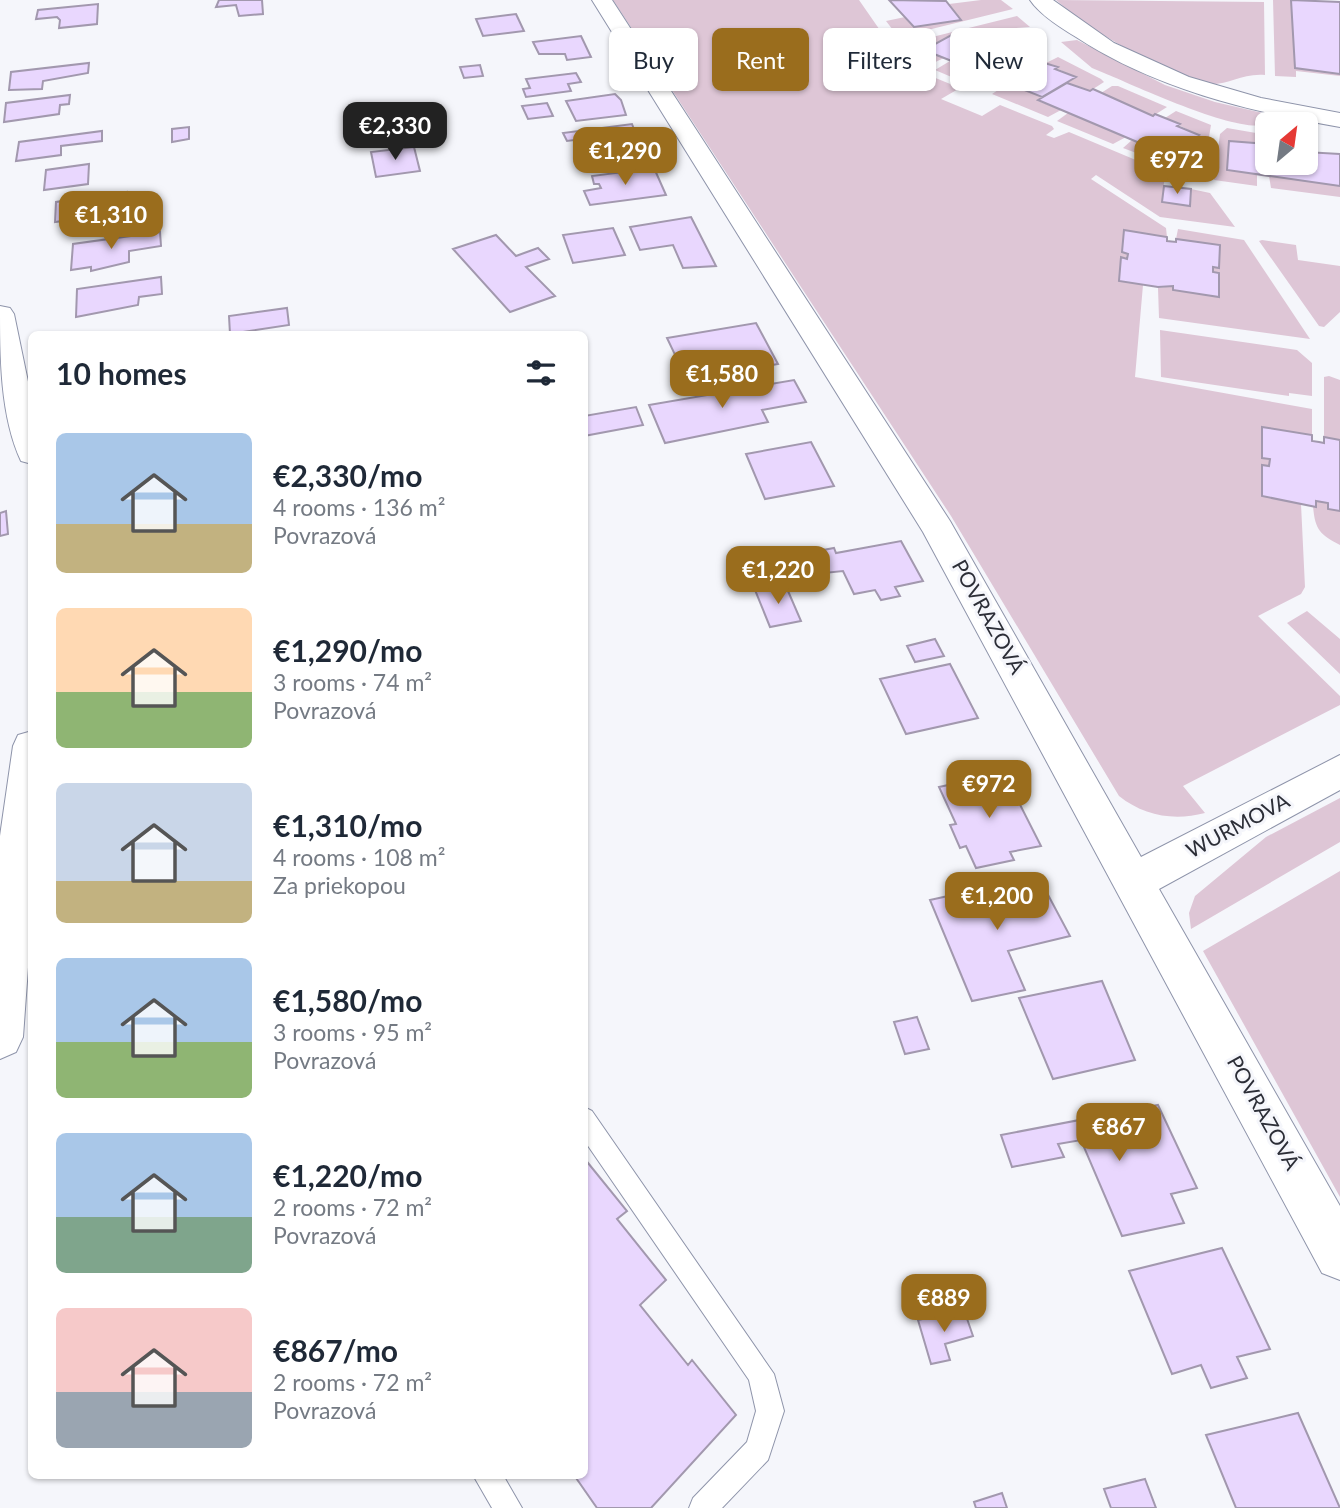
<!DOCTYPE html>
<meta charset="utf-8">
<style>
:root{--surface:#fff;--page:#f2f2f3;--text:#1f2937;--muted:#747a83;--accent:#9a6d1d}
body{margin:0;font-family:Lato,sans-serif;background:var(--page);color:var(--text);height:100vh;display:flex;flex-direction:column;font-size:26px;white-space:nowrap}
*{box-sizing:border-box;margin:0}
p{font-size:23px;color:var(--muted)}
.icon{flex:none;width:38px;height:38px;fill:none;stroke:currentColor;stroke-width:2;stroke-linecap:round;stroke-linejoin:round}
.map{position:relative;flex:1;overflow:hidden}
.drawer{position:absolute;left:28px;top:331px;width:560px;height:1148px;display:flex;flex-direction:column;background:var(--surface);border-radius:10px;box-shadow:0 2px 5px #0004}
.drawer>*{flex:none}
.banner{position:absolute;left:609px;top:28px;width:625px;height:63px;display:flex;gap:14px}
.needle{width:46px;rotate:29deg}
.tools{position:absolute;left:1255px;top:112px;display:grid;gap:14px}
.tools a{display:grid;place-items:center;width:63px;height:63px;border-radius:10px;background:var(--surface);box-shadow:0 2px 5px #0004;font-size:35px}
.price{position:absolute;translate:-50% -60px;padding:0 16px;border-radius:14px;background:var(--accent);color:#fff;font-size:23px;line-height:46px;filter:drop-shadow(0 2px 4px #0008)}
.price::after{content:'';position:absolute;left:50%;top:42px;width:21px;height:16px;margin-left:-10px;background:inherit;clip-path:polygon(0 0,100% 0,50% 100%)}
.price.current{background:#222;color:#fff}
ul{padding:0;list-style:none}
li{display:flex;align-items:center;gap:21px;height:175px;padding:0 28px}
li span{display:grid;place-items:center;flex:none;width:196px;height:140px;border-radius:10px;color:#555}
li>.icon{margin-inline-start:auto}
span .icon{width:84px;height:84px;fill:#fffc;stroke-width:1}
li b{font-size:30px}
h2{display:flex;justify-content:space-between;align-items:center;height:84px;padding:0 28px;font-size:30px}
.chip{padding:0 24px;border-radius:10px;background:var(--surface);box-shadow:0 2px 5px #0004;font-size:24px;line-height:63px}
.chip.current{background:var(--accent);color:#fff}
.map>svg:first-child{display:block}
.green{fill:#dec6d6}
.building{fill:#e9d7fe;stroke:#a298ae;stroke-width:2}
.lines{fill:none;stroke-linecap:round;stroke-linejoin:round}
.service-casing{stroke:#8e94aa;stroke-width:2}
.minor-casing{stroke:#8e94aa;stroke-width:2}
.service{fill:#fff;fill-rule:evenodd}
.minor{fill:#fff;fill-rule:evenodd}
.labels{text-anchor:middle;stroke-width:6;stroke-linejoin:round;paint-order:stroke}
.street-label{font-size:21px;fill:#2c2e37;stroke:#f5f6fb}
</style>
<div class="map">
<svg width="1340" height="1508" viewBox="0 0 1340 1508">
<rect width="100%" height="100%" fill="#f5f6fb"/>
<path class="green" d="M 613,0 L 859,0 L 900,59 L 916,70 L 960,88 L 941,99 L 982,116 L 1000,105 L 1052,126 L 1054,129 L 1046,135 L 1054,138 L 1069,132 L 1162,171 L 1165,174 L 1162,201 L 1190,206 L 1191,189 L 1210,193 L 1235,227 L 1160,217 L 1096,175 L 1091,179 L 1166,228 L 1167,237 L 1124,231 L 1122,252 L 1128,254 L 1127,258 L 1121,258 L 1119,281 L 1143,285 L 1135,377 L 1312,409 L 1312,435 L 1262,427 L 1262,458 L 1270,459 L 1269,466 L 1262,466 L 1262,496 L 1301,504 L 1305,587 L 1301,594 L 1258,616 L 1340,696 L 1340,705 L 1183,786 L 1205,813 C 1174,821 1144,816 1119,796 L 951,516 Z
M 981,0 L 1001,0 L 1013,9 L 903,36 L 896,34 L 886,21 L 905,17 L 915,27 L 960,20 L 949,4 Z
M 1056,0 L 1264,2 L 1265,75 C 1241,73 1228,86 1207,84 C 1196,83 1183,75 1172,70 C 1128,51 1092,31 1056,0 Z
M 1273,0 L 1291,0 L 1295,68 L 1340,74 L 1340,76 L 1296,71 L 1296,77 L 1275,76 Z
M 1017,16 L 1030,27 L 992,30 L 973,40 L 955,33 L 924,49 L 944,58 L 929,65 L 918,60 L 904,44 Z
M 994,35 L 1003,36 L 1047,54 L 1038,60 C 1024,52 1010,53 995,48 L 998,45 L 983,40 Z
M 1077,40 L 1165,85 L 1215,102 L 1267,114 L 1267,124 C 1239,135 1136,86 1104,73 L 1092,68 L 1061,42 Z
M 1058,57 L 1101,79 L 1104,82 L 1090,91 L 1067,83 L 1075,77 L 1046,63 Z
M 950,61 L 1001,82 L 982,90 L 935,70 Z
M 1007,84 L 1042,97 L 1038,101 L 1061,110 L 1048,117 L 992,94 Z
M 1112,86 L 1118,86 L 1167,107 L 1153,116 L 1101,93 Z
M 1176,111 L 1211,125 L 1202,178 L 1123,148 L 1132,140 L 1168,155 L 1198,135 L 1165,118 Z
M 1068,113 L 1126,137 L 1113,144 L 1057,121 Z
M 1227,128 L 1256,133 L 1256,145 L 1229,142 L 1227,170 L 1257,174 L 1257,186 L 1214,180 L 1220,134 Z
M 1269,176 L 1340,186 L 1340,197 L 1271,188 Z
M 1178,229 L 1244,240 L 1310,339 L 1159,318 L 1158,288 L 1173,286 L 1174,290 L 1219,297 L 1219,273 L 1213,272 L 1213,267 L 1219,268 L 1220,245 L 1176,239 Z
M 1262,240 L 1296,245 L 1298,260 L 1340,266 L 1340,312 L 1324,327 L 1319,326 L 1259,241 Z
M 1160,330 L 1297,350 L 1312,363 L 1312,396 L 1289,393 L 1289,396 L 1161,377 Z
M 1329,376 L 1340,380 L 1340,440 L 1324,437 L 1324,377 Z
M 1316,501 L 1328,503 L 1329,509 L 1340,511 L 1340,545 C 1319,534 1315,529 1313,506 L 1316,506 Z
M 1307,611 L 1340,639 L 1340,674 L 1287,623 Z
M 1340,798 L 1340,842 L 1191,929 L 1189,913 L 1195,896 L 1266,837 Z
M 1340,871 L 1340,1197 L 1203,951 Z"/>
<path class="building" d="M 219,0 L 262,0 L 263,14 L 239,16 L 236,5 L 216,7 Z
M 889,0 L 946,1 L 961,20 L 914,27 Z
M 1291,0 L 1340,2 L 1340,74 L 1295,68 Z
M 98,4 L 97,24 L 59,28 L 60,20 L 57,17 L 36,19 L 38,10 Z
M 516,14 L 524,31 L 483,36 L 476,19 Z
M 955,33 L 973,40 L 977,38 L 999,46 L 995,48 L 1058,67 L 1055,69 L 1076,77 L 1042,97 L 924,50 Z
M 581,36 L 591,57 L 567,60 L 565,54 L 539,54 L 533,42 Z
M 89,63 L 88,73 L 43,81 L 42,89 L 9,90 L 11,72 Z
M 480,65 L 483,76 L 464,78 L 460,67 Z
M 576,73 L 581,82 L 568,84 L 571,91 L 526,97 L 523,89 L 530,88 L 526,79 Z
M 1067,83 L 1090,91 L 1093,89 L 1153,116 L 1155,114 L 1180,124 L 1177,126 L 1199,135 L 1168,155 L 1038,100 Z
M 615,94 L 621,100 L 626,115 L 576,121 L 566,101 Z
M 70,95 L 69,104 L 60,105 L 59,114 L 4,122 L 6,103 Z
M 547,103 L 553,116 L 528,119 L 522,106 Z
M 632,124 L 635,132 L 631,134 L 636,146 L 588,152 L 582,139 L 567,141 L 563,133 Z
M 189,127 L 189,139 L 172,142 L 172,129 Z
M 102,131 L 102,141 L 61,146 L 61,155 L 16,161 L 19,142 Z
M 1229,141 L 1267,144 L 1267,163 L 1306,163 L 1306,152 L 1340,154 L 1340,186 L 1227,170 Z
M 414,147 L 420,171 L 376,177 L 371,152 Z
M 89,164 L 88,184 L 44,190 L 46,170 Z
M 654,168 L 666,195 L 590,205 L 584,191 L 601,188 L 599,184 L 594,184 L 592,176 Z
M 1164,186 L 1191,189 L 1190,206 L 1162,202 Z
M 127,192 L 127,212 L 55,222 L 56,202 Z
M 691,217 L 716,266 L 683,268 L 673,245 L 640,250 L 630,227 Z
M 613,228 L 625,255 L 573,263 L 563,235 Z
M 1124,230 L 1167,237 L 1167,241 L 1176,242 L 1176,239 L 1220,245 L 1219,268 L 1213,267 L 1213,272 L 1219,273 L 1219,297 L 1173,290 L 1173,286 L 1158,287 L 1119,281 L 1121,257 L 1127,259 L 1128,254 L 1122,252 Z
M 160,232 L 161,246 L 129,251 L 129,262 L 91,271 L 91,267 L 71,270 L 73,244 Z
M 496,235 L 516,256 L 538,248 L 549,259 L 526,267 L 555,296 L 510,312 L 453,249 Z
M 161,277 L 162,294 L 139,297 L 138,305 L 76,317 L 77,289 Z
M 287,308 L 289,325 L 230,334 L 229,316 Z
M 756,323 L 778,364 L 736,371 L 726,351 L 677,359 L 667,338 Z
M 794,380 L 806,402 L 762,410 L 768,422 L 665,443 L 649,405 Z
M 636,407 L 643,425 L 584,436 L 584,416 Z
M 1262,427 L 1312,435 L 1312,441 L 1319,442 L 1324,443 L 1324,437 L 1340,440 L 1340,511 L 1328,509 L 1328,503 L 1316,501 L 1316,507 L 1262,496 L 1262,465 L 1269,466 L 1270,459 L 1262,458 Z
M 811,442 L 834,486 L 765,499 L 746,454 Z
M 6,511 L 8,534 L 0,536 L 0,513 Z
M 901,541 L 923,581 L 895,587 L 900,596 L 881,600 L 875,590 L 854,594 L 843,571 L 805,575 L 797,555 L 834,548 L 836,553 Z
M 785,584 L 801,621 L 770,627 L 755,590 Z
M 935,639 L 944,656 L 915,662 L 907,646 Z
M 950,664 L 978,718 L 906,734 L 880,679 Z
M 1004,773 L 1041,846 L 1010,852 L 1014,860 L 976,868 L 966,846 L 960,848 L 950,825 L 956,824 L 939,787 Z
M 1038,876 L 1070,936 L 1008,951 L 1025,990 L 972,1001 L 930,900 Z
M 1102,981 L 1135,1060 L 1053,1079 L 1019,998 Z
M 917,1017 L 929,1049 L 905,1054 L 894,1022 Z
M 1158,1105 L 1197,1188 L 1171,1194 L 1184,1223 L 1122,1236 L 1081,1140 L 1058,1144 L 1064,1157 L 1012,1167 L 1001,1135 Z
M 584,1158 L 627,1211 L 617,1219 L 666,1280 L 640,1305 L 688,1365 L 692,1360 L 736,1415 L 651,1508 L 597,1508 L 574,1475 L 584,1475 Z
M 1222,1248 L 1270,1349 L 1237,1357 L 1247,1378 L 1211,1388 L 1201,1365 L 1172,1374 L 1129,1271 Z
M 964,1310 L 973,1336 L 945,1344 L 950,1360 L 931,1364 L 918,1320 Z
M 1298,1413 L 1340,1508 L 1236,1508 L 1206,1435 Z
M 1145,1479 L 1156,1508 L 1111,1508 L 1104,1489 Z
M 1002,1493 L 1007,1508 L 976,1508 L 974,1502 Z"/>
<g class="lines">
<defs>
<path id="service" d="M 584,1107 L 592,1111 L 774,1374 L 784,1411 L 768,1460 L 722,1508 L 689,1508 L 693,1498 L 747,1442 L 756,1411 L 749,1380 L 584,1140 Z
M 473,1475 L 503,1475 L 522,1508 L 492,1508 Z"/>
<path id="minor" d="M 592,0 L 612,0 L 950,521 L 1141,857 L 1340,755 L 1340,790 L 1159,889 L 1340,1206 L 1340,1280 L 1322,1273 L 923,532 Z
M 1030,0 L 1053,0 L 1114,43 L 1189,77 L 1261,98 L 1340,113 L 1340,127 C 1247,111 1156,89 1076,37 C 1061,28 1040,15 1030,0 Z
M 0,306 L 10,308 L 14,314 L 32,401 L 32,464 L 21,461 C 0,416 0,356 0,306 Z
M 32,731 L 32,912 L 23,1037 L 16,1052 L 0,1059 L 0,836 L 13,746 L 18,735 Z"/>
</defs>
<use href="#service" class="service-casing"/>
<use href="#minor" class="minor-casing"/>
<use href="#service" class="service"/>
<use href="#minor" class="minor"/>
</g>
<g class="labels">
<g class="street-label">
<text transform="translate(988 617) rotate(61)" y="7">POVRAZOVÁ</text>
<text transform="translate(1238 826) rotate(-28)" y="7">WURMOVA</text>
<text transform="translate(1263 1113) rotate(61)" y="7">POVRAZOVÁ</text>
</g>
</g>
</svg>
<div class="tools">
<a><svg class="needle" viewBox="-14 -14 28 28"><path d="M0-13l5 13h-10z" fill="#e53935"/><path d="M0 13l5-13h-10z" fill="#747a83"/></svg></a>
</div>
<b class="price current" style="left:395px;top:162px">€2,330</b>
<b class="price" style="left:625px;top:187px">€1,290</b>
<b class="price" style="left:1177px;top:196px">€972</b>
<b class="price" style="left:111px;top:251px">€1,310</b>
<b class="price" style="left:722px;top:410px">€1,580</b>
<b class="price" style="left:778px;top:606px">€1,220</b>
<b class="price" style="left:989px;top:820px">€972</b>
<b class="price" style="left:997px;top:932px">€1,200</b>
<b class="price" style="left:1119px;top:1163px">€867</b>
<b class="price" style="left:944px;top:1334px">€889</b>
<div class="banner">
<a class="chip">Buy</a>
<a class="chip current">Rent</a>
<a class="chip">Filters</a>
<a class="chip">New</a>
</div>
<section class="drawer">
<h2>10 homes<svg class="icon" aria-label="filters" viewBox="0 0 24 24"><path d="M4 7h16M4 17h16"/><circle cx="9" cy="7" r="2"/><circle cx="15" cy="17" r="2"/></svg></h2>
<ul>
<li><span style="background:linear-gradient(#a9c7e8 65%,#c2b280 0)"><svg class="icon" aria-label="home" viewBox="0 0 24 24"><path d="M3 11l9-7 9 7M6 9v11h12V9"/></svg></span><div><b>€2,330/mo</b><p>4 rooms · 136 m²</p><p>Povrazová</p></div></li>
<li><span style="background:linear-gradient(#ffd9b3 60%,#8fb573 0)"><svg class="icon" aria-label="home" viewBox="0 0 24 24"><path d="M3 11l9-7 9 7M6 9v11h12V9"/></svg></span><div><b>€1,290/mo</b><p>3 rooms · 74 m²</p><p>Povrazová</p></div></li>
<li><span style="background:linear-gradient(#c9d6e8 70%,#c2b280 0)"><svg class="icon" aria-label="home" viewBox="0 0 24 24"><path d="M3 11l9-7 9 7M6 9v11h12V9"/></svg></span><div><b>€1,310/mo</b><p>4 rooms · 108 m²</p><p>Za priekopou</p></div></li>
<li><span style="background:linear-gradient(#a9c7e8 60%,#8fb573 0)"><svg class="icon" aria-label="home" viewBox="0 0 24 24"><path d="M3 11l9-7 9 7M6 9v11h12V9"/></svg></span><div><b>€1,580/mo</b><p>3 rooms · 95 m²</p><p>Povrazová</p></div></li>
<li><span style="background:linear-gradient(#a9c7e8 60%,#7fa58c 0)"><svg class="icon" aria-label="home" viewBox="0 0 24 24"><path d="M3 11l9-7 9 7M6 9v11h12V9"/></svg></span><div><b>€1,220/mo</b><p>2 rooms · 72 m²</p><p>Povrazová</p></div></li>
<li><span style="background:linear-gradient(#f6c9c9 60%,#9aa5b1 0)"><svg class="icon" aria-label="home" viewBox="0 0 24 24"><path d="M3 11l9-7 9 7M6 9v11h12V9"/></svg></span><div><b>€867/mo</b><p>2 rooms · 72 m²</p><p>Povrazová</p></div></li>
</ul>
</section>
</div>
